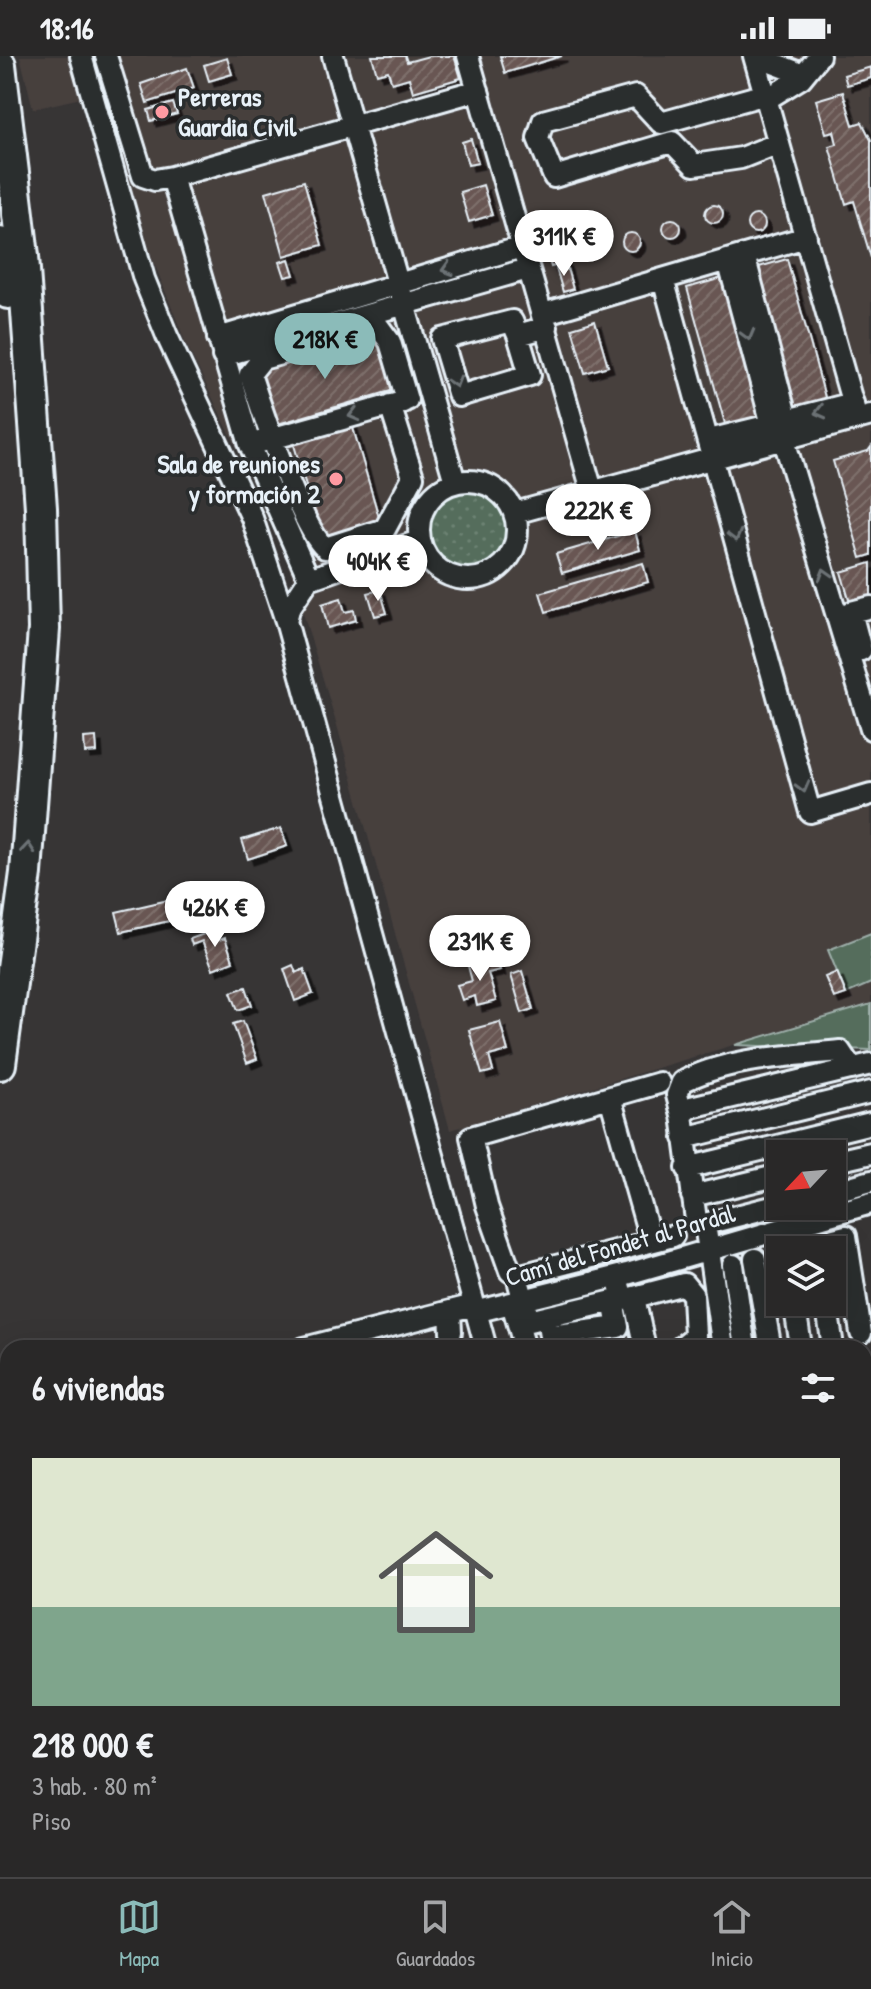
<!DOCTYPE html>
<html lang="es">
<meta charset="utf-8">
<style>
:root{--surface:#292828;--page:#353434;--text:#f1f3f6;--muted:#a5a6a8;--line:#454445;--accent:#8bbbb9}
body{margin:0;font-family:"Patrick Hand",sans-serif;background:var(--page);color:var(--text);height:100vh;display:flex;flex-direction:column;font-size:30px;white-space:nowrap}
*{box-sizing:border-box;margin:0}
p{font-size:26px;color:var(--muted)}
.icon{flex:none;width:44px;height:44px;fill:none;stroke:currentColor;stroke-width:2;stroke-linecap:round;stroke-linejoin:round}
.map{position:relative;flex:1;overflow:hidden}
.sheet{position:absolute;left:0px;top:1284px;width:872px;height:538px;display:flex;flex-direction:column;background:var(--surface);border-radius:24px 24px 0 0;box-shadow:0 8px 32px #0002,0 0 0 2px var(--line)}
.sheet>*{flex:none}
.needle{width:52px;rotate:244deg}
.tools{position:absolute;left:766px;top:1084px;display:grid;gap:16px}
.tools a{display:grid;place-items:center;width:80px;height:80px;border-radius:0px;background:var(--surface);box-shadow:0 8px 32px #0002,0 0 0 2px var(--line);font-size:40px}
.price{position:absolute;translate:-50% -68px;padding:0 18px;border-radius:28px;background:#fff;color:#222;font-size:26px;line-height:52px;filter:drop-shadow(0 2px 4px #0008)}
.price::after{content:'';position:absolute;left:50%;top:48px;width:24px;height:18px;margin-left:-12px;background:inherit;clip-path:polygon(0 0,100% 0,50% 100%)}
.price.active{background:var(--accent);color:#111}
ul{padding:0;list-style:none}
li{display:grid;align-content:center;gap:16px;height:424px;padding:0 32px}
li span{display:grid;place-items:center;height:248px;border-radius:0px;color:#555}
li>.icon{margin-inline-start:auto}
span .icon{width:144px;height:144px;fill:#fffc;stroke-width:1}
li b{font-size:34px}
h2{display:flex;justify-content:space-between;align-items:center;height:96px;padding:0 32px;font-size:34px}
.status{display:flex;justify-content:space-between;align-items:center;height:56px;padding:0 40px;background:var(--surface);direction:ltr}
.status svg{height:22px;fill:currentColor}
.tab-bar{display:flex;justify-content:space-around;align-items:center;height:112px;border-top:2px solid var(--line);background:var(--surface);font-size:22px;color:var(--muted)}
.tab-bar a{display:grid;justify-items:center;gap:4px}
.tab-bar .active{color:var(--accent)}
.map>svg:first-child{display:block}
.built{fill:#463f3e}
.industrial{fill:url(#industrial-grid)}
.grass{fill:#546d5b;stroke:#9eafaa;stroke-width:2}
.garden{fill:url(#garden-dots);stroke:#9eafaa;stroke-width:2}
.building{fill:url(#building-hatch);stroke:#e8f1f8;stroke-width:2;filter:url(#shadow)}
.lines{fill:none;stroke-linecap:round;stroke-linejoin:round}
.minor-casing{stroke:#e8f1f8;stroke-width:26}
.highway-casing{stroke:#e8f1f8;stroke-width:36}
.path{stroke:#e8f1f8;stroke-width:2;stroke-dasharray:6 6;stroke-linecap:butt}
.minor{stroke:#2a2d2e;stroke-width:20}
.highway{stroke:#2a2d2e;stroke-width:30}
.rail{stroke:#e8f1f8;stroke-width:4;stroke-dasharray:12 6;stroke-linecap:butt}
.oneway{stroke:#6c7275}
.poi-dot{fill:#ff9aa2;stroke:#2a2d2e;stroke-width:3}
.labels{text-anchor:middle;stroke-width:7;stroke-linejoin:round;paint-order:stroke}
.poi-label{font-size:26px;font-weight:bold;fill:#e8f1f8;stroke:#2a2d2e;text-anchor:start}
.street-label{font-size:26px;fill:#e8f1f8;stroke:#2a2d2e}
</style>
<div class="status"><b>18:16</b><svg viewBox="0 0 49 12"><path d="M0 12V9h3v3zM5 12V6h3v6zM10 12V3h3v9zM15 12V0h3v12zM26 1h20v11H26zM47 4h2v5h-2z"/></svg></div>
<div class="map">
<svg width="871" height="1821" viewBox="0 0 871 1821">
<defs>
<pattern id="industrial-grid" width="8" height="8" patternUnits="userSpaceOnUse" patternTransform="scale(2)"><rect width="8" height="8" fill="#463f3e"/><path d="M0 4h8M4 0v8" fill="none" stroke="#615b5b"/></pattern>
<pattern id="garden-dots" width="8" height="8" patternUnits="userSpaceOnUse" patternTransform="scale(2)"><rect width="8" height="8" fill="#546d5b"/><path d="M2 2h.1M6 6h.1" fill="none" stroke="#6d8273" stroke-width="1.8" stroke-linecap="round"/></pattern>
<pattern id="building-hatch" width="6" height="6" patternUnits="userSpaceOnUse" patternTransform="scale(2)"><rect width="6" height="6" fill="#695753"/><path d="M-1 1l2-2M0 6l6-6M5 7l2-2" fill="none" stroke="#7e706c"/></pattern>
<filter id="shadow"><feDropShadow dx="5.5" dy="5.5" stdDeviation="0" flood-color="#0009"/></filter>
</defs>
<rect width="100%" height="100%" fill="#373535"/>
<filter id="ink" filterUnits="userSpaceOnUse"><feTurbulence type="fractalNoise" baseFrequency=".0125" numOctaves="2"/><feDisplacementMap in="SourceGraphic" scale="16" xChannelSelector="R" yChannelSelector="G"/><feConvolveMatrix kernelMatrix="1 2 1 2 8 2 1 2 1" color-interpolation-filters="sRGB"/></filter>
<g filter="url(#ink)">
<path class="built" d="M 20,0 L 871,0 L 871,948 L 450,1074 L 336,666 L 279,478 L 186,288 L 152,202 L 103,37 L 33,53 Z"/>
<path class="industrial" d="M 864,1538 L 871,1539 L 871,1821 L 760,1821 L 755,1814 L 864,1814 Z"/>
<path class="grass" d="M 871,877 L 871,927 L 846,938 L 828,894 Z
M 871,948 L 871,994 L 735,989 Z"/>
<path class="garden" d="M426 473a42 42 0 1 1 84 0a42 42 0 1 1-84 0Z"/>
<path class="building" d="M 372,0 L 405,0 L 407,6 L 429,0 L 454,0 L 461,22 L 413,36 L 409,22 L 392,27 L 388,15 L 377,18 Z
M 500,0 L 562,0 L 505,17 Z
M 227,2 L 232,18 L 209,25 L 204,9 Z
M 871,11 L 871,22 L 847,29 L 844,19 Z
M 187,12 L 194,32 L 147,47 L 141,28 Z
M 843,36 L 853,69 L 862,66 L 871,84 L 871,202 L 854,145 L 846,148 L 829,90 L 837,88 L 834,75 L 826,77 L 816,44 Z
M 173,47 L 177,58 L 151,65 L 148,54 Z
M 471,83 L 478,107 L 468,109 L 462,86 Z
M 304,125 L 322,189 L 284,200 L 266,136 Z
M 483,129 L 492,159 L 469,166 L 460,136 Z
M705 158a9 9 0 1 1 18 0a9 9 0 1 1-18 0Z
M747 168a9 9 0 1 1 18 0a9 9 0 1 1-18 0Z
M663 172a9 9 0 1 1 18 0a9 9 0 1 1-18 0Z
M622 186a9 9 0 1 1 18 0a9 9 0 1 1-18 0Z
M 557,180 L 565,207 L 551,211 L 543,184 Z
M 289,203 L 294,219 L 285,221 L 280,206 Z
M 787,203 L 826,345 L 791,354 L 752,213 Z
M 566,209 L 573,233 L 563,236 L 556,212 Z
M 722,222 L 762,365 L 727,375 L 687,232 Z
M 595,265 L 608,310 L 585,317 L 572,272 Z
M 378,281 L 394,334 L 271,370 L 256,316 Z
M 351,365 L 380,465 L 321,481 L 292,382 Z
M 871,391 L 871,499 L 861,502 L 833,405 L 868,395 Z
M 635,475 L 640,494 L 562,517 L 556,498 Z
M 643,507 L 648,526 L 546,556 L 540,537 Z
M 871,507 L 871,544 L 851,550 L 841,516 Z
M 380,534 L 387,557 L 375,560 L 368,537 Z
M 341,542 L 345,556 L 354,554 L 356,564 L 328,572 L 322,548 Z
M 96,681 L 97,696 L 85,697 L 84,682 Z
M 281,772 L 287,790 L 248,803 L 242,784 Z
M 186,840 L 191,860 L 121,876 L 116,856 Z
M 212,875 L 216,885 L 225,882 L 233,905 L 213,913 L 202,885 L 192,889 L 190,883 Z
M 497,902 L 500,914 L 488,917 L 496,945 L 477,950 L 475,940 L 462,944 L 457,929 L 472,925 L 468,910 Z
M 293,909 L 296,917 L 304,913 L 313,938 L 295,945 L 284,913 Z
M 522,915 L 533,953 L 522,957 L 511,919 Z
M 837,916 L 846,938 L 834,942 L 825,921 Z
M 246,931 L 252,949 L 238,954 L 231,936 Z
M 243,965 L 257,1003 L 247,1007 L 233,968 Z
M 500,966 L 508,995 L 489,1000 L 493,1015 L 482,1018 L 469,974 Z
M 617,1275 L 619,1292 L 556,1292 L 555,1282 Z"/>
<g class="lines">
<defs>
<path id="minor" d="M 81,0 L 144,223 L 167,280 L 252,462 L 286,565 L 486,1292
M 106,0 L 143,120 L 155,124 L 172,121
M 333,0 L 455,426
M 468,0 L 593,438
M 754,0 L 857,363
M 755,0 L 794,15
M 766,38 L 661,67 L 636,40 L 543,65 L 538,82 L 554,121 L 672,86 L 694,109 L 741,102 L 779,87
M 767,43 L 801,22 L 819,0
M 728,204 L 771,365 L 787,364 L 744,199
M 663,223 L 810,756 L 871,738
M 543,258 L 806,181
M 518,279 L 530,319 L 459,340 L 442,283 L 512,265 L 518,279 L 547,271
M 218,282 L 522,191
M 223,300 L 528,213
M 390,349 L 413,421 L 385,473 L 325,492 C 301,472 261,352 250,318 L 262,303 L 379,271 L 390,286 L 407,344
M 787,364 L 853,347
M 709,384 L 778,367
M 784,384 L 871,673
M 260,386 L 403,346
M419 474a49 49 0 1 1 98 0a49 49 0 1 1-98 0Z
M 515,457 L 871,359
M 309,523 L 250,389 L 172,121 L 478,34
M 286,565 L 289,553 L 309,523 L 419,485
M 861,594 L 851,556 L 871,551
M 610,1041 L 651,1186
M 682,1059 L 677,1039 L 682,1026 C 727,1002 790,1000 840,995 L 852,1013
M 684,1082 L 871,1036
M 832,1106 L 871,1097
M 687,1112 L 871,1067
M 832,1136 L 871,1125
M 692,1140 L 780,1119
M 705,1168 L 696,1164 L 682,1059 L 691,1051 L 871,1008
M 791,1194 L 846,1180 L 861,1277
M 755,1203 L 770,1288
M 733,1209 L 745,1292
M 517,1220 L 510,1215 L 487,1150 L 471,1081 L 659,1027
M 617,1221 L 623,1244 L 684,1228 L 693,1239 L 695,1280 L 680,1292
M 634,1242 L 645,1292
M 794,1246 L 801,1290
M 826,1246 L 832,1284
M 513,1251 L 525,1292
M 450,1256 L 451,1276
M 475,1256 L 627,1218 L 871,1147
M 547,1261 L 550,1280 L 618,1271 L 613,1245 L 529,1265 L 517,1220 L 673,1180
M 304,1292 L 474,1249
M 723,1292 L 705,1168 L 780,1149
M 0,1512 L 8,1507
M 725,1814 L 730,1821"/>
<path id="highway" d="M 0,9 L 23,200 L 41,452 L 44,573 L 26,817 L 0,1008
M 0,187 L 8,237"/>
</defs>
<use href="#minor" class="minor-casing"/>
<use href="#highway" class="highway-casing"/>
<path class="path" d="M 0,1795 L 8,1804
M 17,1814 L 23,1821"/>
<use href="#minor" class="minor"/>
<use href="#highway" class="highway"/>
<path class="rail" d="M 0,1818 L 3,1821"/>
</g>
<defs><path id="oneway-chevron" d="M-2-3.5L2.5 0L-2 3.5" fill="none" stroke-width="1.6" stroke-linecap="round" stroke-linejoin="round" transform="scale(2)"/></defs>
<g class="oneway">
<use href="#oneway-chevron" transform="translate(447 213) rotate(163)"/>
<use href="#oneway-chevron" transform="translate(748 279) rotate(75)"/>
<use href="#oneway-chevron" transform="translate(455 326) rotate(73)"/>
<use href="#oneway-chevron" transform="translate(820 356) rotate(166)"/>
<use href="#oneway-chevron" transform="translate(354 359) rotate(165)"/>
<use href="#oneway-chevron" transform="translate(735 480) rotate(75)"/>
<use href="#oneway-chevron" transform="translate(825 518) rotate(-107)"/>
<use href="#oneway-chevron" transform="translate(803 731) rotate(75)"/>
<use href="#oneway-chevron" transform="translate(28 792) rotate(-85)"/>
</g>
</g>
<g class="poi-dot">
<circle cx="162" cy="56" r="8"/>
<circle cx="336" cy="423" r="8"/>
</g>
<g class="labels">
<g class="poi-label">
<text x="178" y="50">Perreras<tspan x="178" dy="30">Guardia Civil</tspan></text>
<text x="320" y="417" text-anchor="end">Sala de reuniones<tspan x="320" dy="30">y formación 2</tspan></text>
</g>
<g class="street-label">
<text transform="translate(620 1189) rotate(-16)" y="9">Camí del Fondet al Pardal</text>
</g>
</g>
</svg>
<div class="tools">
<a><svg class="needle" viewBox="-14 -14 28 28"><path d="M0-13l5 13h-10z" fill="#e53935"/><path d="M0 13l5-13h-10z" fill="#a5a6a8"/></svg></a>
<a><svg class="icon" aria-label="layers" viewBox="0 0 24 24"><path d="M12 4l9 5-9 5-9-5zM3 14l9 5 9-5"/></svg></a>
</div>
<b class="price" style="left:564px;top:222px">311K €</b>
<b class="price active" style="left:325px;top:325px">218K €</b>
<b class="price" style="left:598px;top:496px">222K €</b>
<b class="price" style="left:378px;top:547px">404K €</b>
<b class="price" style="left:215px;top:893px">426K €</b>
<b class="price" style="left:480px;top:927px">231K €</b>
<section class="sheet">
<h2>6 viviendas<svg class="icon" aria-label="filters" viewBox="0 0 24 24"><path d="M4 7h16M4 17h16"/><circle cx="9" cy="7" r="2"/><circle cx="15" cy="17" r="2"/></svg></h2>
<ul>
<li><span style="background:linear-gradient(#dfe7d0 60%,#7fa58c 0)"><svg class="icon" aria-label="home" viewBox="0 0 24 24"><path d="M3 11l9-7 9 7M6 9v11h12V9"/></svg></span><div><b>218 000 €</b><p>3 hab. · 80 m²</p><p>Piso</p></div></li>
</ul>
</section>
</div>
<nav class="tab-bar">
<a class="active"><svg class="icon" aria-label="map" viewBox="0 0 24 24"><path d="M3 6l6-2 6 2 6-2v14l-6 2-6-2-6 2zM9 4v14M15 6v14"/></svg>Mapa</a>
<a><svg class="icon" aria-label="saved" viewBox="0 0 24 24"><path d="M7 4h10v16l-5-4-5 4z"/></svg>Guardados</a>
<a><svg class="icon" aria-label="home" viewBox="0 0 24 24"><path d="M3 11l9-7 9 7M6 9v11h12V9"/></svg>Inicio</a>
</nav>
